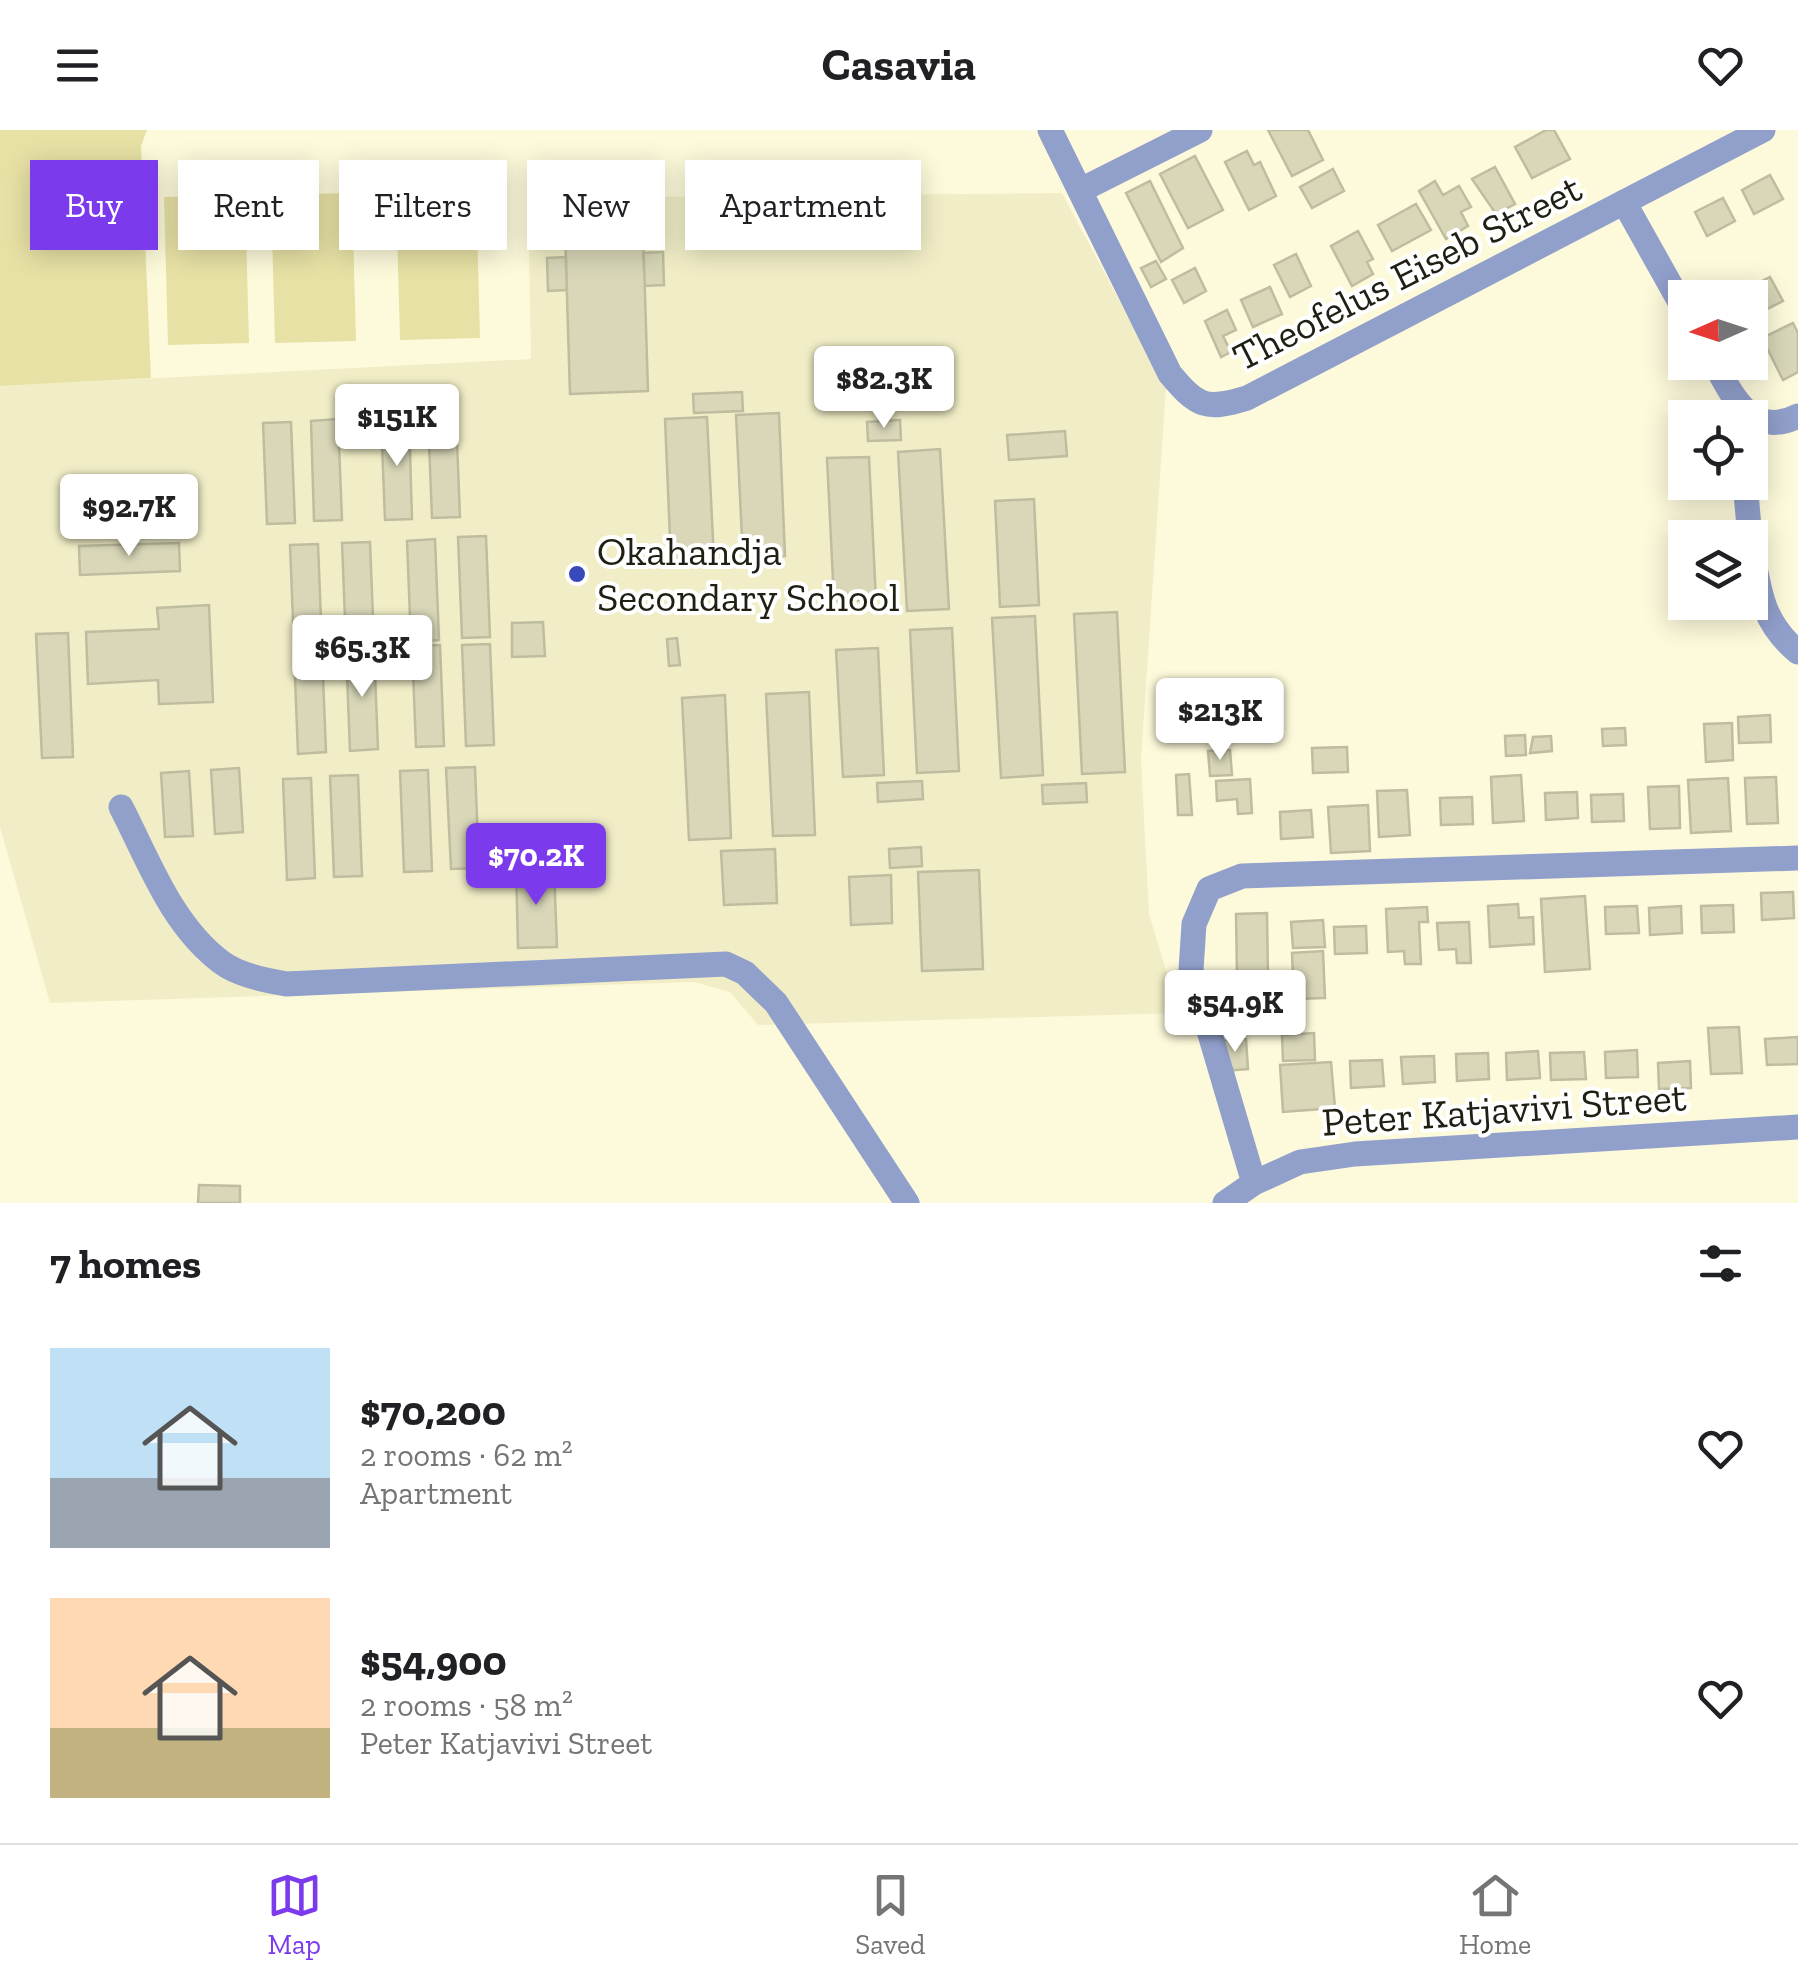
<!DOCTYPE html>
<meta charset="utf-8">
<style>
:root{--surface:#fff;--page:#f2f2f2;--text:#202124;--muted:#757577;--line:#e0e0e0;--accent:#7c3aed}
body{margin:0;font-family:"Zilla Slab",serif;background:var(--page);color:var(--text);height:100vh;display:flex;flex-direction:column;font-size:38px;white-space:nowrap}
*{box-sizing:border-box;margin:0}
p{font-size:32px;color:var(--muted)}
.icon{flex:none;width:55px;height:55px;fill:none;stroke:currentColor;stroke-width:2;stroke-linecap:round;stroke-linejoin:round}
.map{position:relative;height:1073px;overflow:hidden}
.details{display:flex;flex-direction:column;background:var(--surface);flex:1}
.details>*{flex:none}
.banner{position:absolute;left:30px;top:30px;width:1000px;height:90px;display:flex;gap:20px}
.needle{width:65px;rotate:267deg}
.controls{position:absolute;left:1668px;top:150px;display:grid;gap:20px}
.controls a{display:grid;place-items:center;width:100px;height:100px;border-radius:0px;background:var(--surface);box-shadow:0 5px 25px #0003;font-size:50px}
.price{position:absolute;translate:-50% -85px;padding:0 22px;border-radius:10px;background:#fff;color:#222;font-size:32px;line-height:65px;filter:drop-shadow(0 2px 5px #0008)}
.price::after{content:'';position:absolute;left:50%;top:60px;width:30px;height:22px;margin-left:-15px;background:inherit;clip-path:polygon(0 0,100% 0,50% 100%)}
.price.on{background:var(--accent);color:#fff}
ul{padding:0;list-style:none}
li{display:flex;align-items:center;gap:30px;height:250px;padding:0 50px}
li span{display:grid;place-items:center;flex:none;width:280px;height:200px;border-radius:0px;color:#555}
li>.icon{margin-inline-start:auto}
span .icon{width:120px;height:120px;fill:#fffc;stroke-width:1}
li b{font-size:42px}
h2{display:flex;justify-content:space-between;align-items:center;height:120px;padding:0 50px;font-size:42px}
.pill{padding:0 35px;border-radius:0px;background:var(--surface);box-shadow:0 5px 25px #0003;font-size:35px;line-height:90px}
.pill.on{background:var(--accent);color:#fff}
header{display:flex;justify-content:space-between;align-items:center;height:130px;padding:0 50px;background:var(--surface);font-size:45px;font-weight:700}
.menu{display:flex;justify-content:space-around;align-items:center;height:140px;border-top:2px solid var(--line);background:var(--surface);font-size:28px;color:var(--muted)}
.menu a{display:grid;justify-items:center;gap:5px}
.menu .on{color:var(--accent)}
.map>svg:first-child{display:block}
.built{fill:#f1eec7}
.green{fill:#e7e1a5}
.building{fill:#d9d7b8;stroke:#bfbd9f;stroke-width:2.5}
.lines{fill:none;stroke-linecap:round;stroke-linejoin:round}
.minor{stroke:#919fcb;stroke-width:25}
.poi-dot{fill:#3948bb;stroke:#fff;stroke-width:4}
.labels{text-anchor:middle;stroke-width:8;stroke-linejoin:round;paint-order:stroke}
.street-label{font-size:40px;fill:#201f14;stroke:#fff}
.poi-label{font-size:40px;fill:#201f14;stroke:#fff;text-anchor:start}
</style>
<header><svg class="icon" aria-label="menu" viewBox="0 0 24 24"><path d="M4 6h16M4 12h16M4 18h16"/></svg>Casavia<svg class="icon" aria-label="heart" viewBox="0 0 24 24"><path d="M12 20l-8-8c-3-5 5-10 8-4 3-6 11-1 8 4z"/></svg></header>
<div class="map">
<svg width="1798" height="1073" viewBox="0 0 1798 1073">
<rect width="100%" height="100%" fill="#fdfadb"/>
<path class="built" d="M 643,49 L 645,67 L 1062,63 L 1166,258 L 1141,629 L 1149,784 L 1179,883 L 758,895 L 730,862 L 694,852 L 50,873 L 0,697 L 0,256 L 531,229 L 528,69 L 567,68 L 566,51 Z"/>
<path class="green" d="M 0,0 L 147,0 L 141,16 L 151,248 L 0,256 Z
M 476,60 L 480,208 L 400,210 L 396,62 Z
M 352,63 L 356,211 L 275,213 L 271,65 Z
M 245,65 L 249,213 L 168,215 L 164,67 Z"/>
<path class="building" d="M 1268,0 L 1308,0 L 1323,30 L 1292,46 Z
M 1546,0 L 1554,0 L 1570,29 L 1532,48 L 1515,17 Z
M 1247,21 L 1254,35 L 1260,32 L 1276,66 L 1249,80 L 1225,32 Z
M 1195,26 L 1223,80 L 1188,98 L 1160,44 Z
M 1495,37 L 1515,74 L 1496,84 L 1472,49 Z
M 1333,39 L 1344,61 L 1312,78 L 1300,57 Z
M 1770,45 L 1783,69 L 1754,84 L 1742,60 Z
M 1150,51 L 1183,118 L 1161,132 L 1126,63 Z
M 1435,51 L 1443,65 L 1459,56 L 1471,77 L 1461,82 L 1468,96 L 1446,109 L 1419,61 Z
M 642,67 L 648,261 L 570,264 L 564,70 Z
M 1723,68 L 1735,91 L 1707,106 L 1695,82 Z
M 1416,74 L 1431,100 L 1392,121 L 1378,95 Z
M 1358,101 L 1373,129 L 1367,132 L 1373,144 L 1352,156 L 1331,116 Z
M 663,122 L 664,155 L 645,156 L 643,123 Z
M 1296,124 L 1311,156 L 1290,167 L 1274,135 Z
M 566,127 L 567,160 L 548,161 L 547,128 Z
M 1156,131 L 1166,149 L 1151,157 L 1141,138 Z
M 1195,138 L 1206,161 L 1184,173 L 1172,150 Z
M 1770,147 L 1783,171 L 1751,187 L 1750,168 L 1741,168 L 1739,163 Z
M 1270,157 L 1282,184 L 1253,197 L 1241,170 Z
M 1227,180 L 1236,200 L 1223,206 L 1231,222 L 1221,227 L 1205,191 Z
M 1793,193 L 1798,203 L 1798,242 L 1783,250 L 1762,208 Z
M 742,262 L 743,281 L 694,283 L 693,264 Z
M 779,283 L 785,426 L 743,428 L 736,285 Z
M 456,286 L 460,387 L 432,388 L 428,288 Z
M 707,287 L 714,430 L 671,432 L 665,289 Z
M 409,288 L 412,389 L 385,390 L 381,289 Z
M 338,289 L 342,390 L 314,391 L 311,291 Z
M 900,290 L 901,310 L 868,311 L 867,292 Z
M 291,292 L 295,393 L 267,394 L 263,293 Z
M 1065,301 L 1067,326 L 1009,330 L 1007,305 Z
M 940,319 L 949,479 L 907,481 L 898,322 Z
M 869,327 L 876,470 L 834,471 L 827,328 Z
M 1034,369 L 1039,475 L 1000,477 L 995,371 Z
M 486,406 L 490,507 L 462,508 L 458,407 Z
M 435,409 L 439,510 L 411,512 L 407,411 Z
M 370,412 L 374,513 L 346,514 L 342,413 Z
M 179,413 L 180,441 L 80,445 L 79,416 Z
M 318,414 L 322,515 L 294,516 L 290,415 Z
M 209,475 L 213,572 L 159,574 L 158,550 L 88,554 L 86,502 L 159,499 L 157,478 Z
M 1117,482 L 1125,642 L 1082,644 L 1074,484 Z
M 1035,486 L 1043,645 L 1001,648 L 992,488 Z
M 543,492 L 545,526 L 512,527 L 512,493 Z
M 952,498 L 959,641 L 917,643 L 910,500 Z
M 68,503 L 73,627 L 42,628 L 36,504 Z
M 677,508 L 680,535 L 669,536 L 667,509 Z
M 490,514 L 494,615 L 466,616 L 462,515 Z
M 440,515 L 444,616 L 416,617 L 412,516 Z
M 878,518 L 884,645 L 843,647 L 836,520 Z
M 374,519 L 378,619 L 350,621 L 346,520 Z
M 322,521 L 326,622 L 298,624 L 294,523 Z
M 809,562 L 815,705 L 773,706 L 766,564 Z
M 725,565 L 731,708 L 689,710 L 682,568 Z
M 1770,585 L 1771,612 L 1739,613 L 1738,587 Z
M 1732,593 L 1733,630 L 1706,632 L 1704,594 Z
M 1625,598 L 1626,615 L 1603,616 L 1602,599 Z
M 1525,605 L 1526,625 L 1506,626 L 1505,606 Z
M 1551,606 L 1552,621 L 1530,623 L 1533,607 Z
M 1347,617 L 1348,642 L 1313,643 L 1312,618 Z
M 1230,620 L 1232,645 L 1210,646 L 1208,621 Z
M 475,637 L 479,738 L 451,739 L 446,638 Z
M 239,638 L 243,702 L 215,704 L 211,640 Z
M 428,640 L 432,741 L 404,742 L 400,641 Z
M 189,641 L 193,706 L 165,707 L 161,643 Z
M 1189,644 L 1192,685 L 1178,685 L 1176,645 Z
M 358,645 L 362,746 L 334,747 L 330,646 Z
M 1521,645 L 1524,691 L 1493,693 L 1491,647 Z
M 1776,647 L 1778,693 L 1747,694 L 1745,648 Z
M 311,648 L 315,748 L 287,750 L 283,649 Z
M 1728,648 L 1731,701 L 1691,703 L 1688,650 Z
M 1250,649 L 1252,683 L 1238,684 L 1237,669 L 1217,671 L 1216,651 Z
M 922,651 L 923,669 L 878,672 L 877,653 Z
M 1086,653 L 1087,672 L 1043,674 L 1042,655 Z
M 1679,656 L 1680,698 L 1650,699 L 1648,657 Z
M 1407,660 L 1410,705 L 1379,707 L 1377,661 Z
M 1577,662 L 1578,688 L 1546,690 L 1545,663 Z
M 1623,664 L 1624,691 L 1592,692 L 1591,665 Z
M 1472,667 L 1473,694 L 1441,695 L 1440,668 Z
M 1368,675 L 1370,721 L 1331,723 L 1328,677 Z
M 1311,680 L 1313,707 L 1281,709 L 1280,682 Z
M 921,717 L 922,736 L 890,738 L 889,719 Z
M 775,719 L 777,773 L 724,775 L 721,721 Z
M 554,738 L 557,817 L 518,818 L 516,739 Z
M 979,740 L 983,839 L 922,841 L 918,742 Z
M 891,745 L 892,793 L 851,795 L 849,747 Z
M 1793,762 L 1794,788 L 1762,790 L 1761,763 Z
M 1585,766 L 1590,839 L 1545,842 L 1541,769 Z
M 1518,774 L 1519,788 L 1533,787 L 1534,814 L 1490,817 L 1488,776 Z
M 1733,775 L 1734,802 L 1702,803 L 1701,776 Z
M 1637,776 L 1639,803 L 1606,804 L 1605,777 Z
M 1681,776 L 1682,803 L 1650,805 L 1649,778 Z
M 1427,777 L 1428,792 L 1419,792 L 1421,834 L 1405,834 L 1404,821 L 1388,822 L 1386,779 Z
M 1267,783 L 1268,847 L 1237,847 L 1236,784 Z
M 1323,790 L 1325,817 L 1293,818 L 1291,792 Z
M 1469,792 L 1471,833 L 1457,833 L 1456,819 L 1439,820 L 1437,793 Z
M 1366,796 L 1367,823 L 1335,824 L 1334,797 Z
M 1323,821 L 1325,868 L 1294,869 L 1292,823 Z
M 1257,863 L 1258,885 L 1226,888 L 1225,865 Z
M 1739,897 L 1742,943 L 1711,944 L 1708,898 Z
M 1314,903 L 1315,930 L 1283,931 L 1282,905 Z
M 1798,907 L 1798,934 L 1767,935 L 1765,909 Z
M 1246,909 L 1248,939 L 1224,941 L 1222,911 Z
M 1637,920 L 1638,947 L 1606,948 L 1605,922 Z
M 1538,921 L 1540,948 L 1507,950 L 1506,923 Z
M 1584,922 L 1586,949 L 1551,950 L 1550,923 Z
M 1488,923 L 1489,949 L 1457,951 L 1456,924 Z
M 1434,926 L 1435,952 L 1403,954 L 1401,927 Z
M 1382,930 L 1384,956 L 1351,958 L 1350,931 Z
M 1690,931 L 1691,958 L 1659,959 L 1658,933 Z
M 1331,932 L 1335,978 L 1283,982 L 1280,935 Z
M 199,1055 L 240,1056 L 240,1073 L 198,1073 Z"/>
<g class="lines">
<path class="minor" d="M 1050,0 L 1170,244 C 1197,276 1205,281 1247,268 L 1763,0
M 1081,60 L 1200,0
M 1624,72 L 1685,181
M 1714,232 C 1732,265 1751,309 1798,286
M 1745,352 L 1750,408
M 1750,409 C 1759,456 1759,490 1798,522
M 121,677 C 149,731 171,794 221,832 C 238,845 265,850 286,854 L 726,834 L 745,843 L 776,873 L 907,1073
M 1254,1053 L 1191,840 L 1194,794 L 1209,759 L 1242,746 L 1798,728
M 1225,1073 L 1254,1053 L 1300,1032 L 1355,1024 L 1798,997"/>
</g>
<circle class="poi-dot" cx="577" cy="444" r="10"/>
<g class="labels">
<g class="street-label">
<text transform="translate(1407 142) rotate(-27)" y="14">Theofelus Eiseb Street</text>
<text transform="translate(1504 979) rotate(-4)" y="14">Peter Katjavivi Street</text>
</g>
<g class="poi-label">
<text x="597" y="435">Okahandja<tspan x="597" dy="46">Secondary School</tspan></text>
</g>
</g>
</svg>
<div class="controls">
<a><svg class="needle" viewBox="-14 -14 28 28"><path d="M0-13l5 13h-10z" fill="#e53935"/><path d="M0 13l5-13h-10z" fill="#757577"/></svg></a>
<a><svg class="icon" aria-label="locate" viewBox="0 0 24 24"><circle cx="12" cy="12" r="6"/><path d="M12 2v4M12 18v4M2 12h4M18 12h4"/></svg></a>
<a><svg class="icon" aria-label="layers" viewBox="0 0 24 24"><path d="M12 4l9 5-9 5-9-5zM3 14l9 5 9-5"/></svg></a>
</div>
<b class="price" style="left:884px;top:301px">$82.3K</b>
<b class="price" style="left:397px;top:339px">$151K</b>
<b class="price" style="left:129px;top:429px">$92.7K</b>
<b class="price" style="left:362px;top:570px">$65.3K</b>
<b class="price" style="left:1220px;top:633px">$213K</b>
<b class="price on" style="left:536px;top:778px">$70.2K</b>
<b class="price" style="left:1235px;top:925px">$54.9K</b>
<div class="banner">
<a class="pill on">Buy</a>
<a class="pill">Rent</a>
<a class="pill">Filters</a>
<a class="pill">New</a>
<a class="pill">Apartment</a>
</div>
</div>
<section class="details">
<h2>7 homes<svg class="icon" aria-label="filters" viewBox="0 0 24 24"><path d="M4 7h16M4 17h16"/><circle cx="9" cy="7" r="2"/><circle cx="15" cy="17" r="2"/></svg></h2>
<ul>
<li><span style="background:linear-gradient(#bfe0f5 65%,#9aa5b1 0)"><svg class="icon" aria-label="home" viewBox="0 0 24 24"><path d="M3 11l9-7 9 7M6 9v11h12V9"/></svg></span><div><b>$70,200</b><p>2 rooms · 62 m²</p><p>Apartment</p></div><svg class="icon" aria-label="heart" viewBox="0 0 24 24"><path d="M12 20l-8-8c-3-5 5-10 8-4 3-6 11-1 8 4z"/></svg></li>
<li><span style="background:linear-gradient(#ffd9b3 65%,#c2b280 0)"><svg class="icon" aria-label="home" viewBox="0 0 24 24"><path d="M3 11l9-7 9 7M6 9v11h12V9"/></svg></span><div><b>$54,900</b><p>2 rooms · 58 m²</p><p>Peter Katjavivi Street</p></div><svg class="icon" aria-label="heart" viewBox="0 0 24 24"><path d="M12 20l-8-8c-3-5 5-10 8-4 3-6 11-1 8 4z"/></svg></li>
</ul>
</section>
<nav class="menu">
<a class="on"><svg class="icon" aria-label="map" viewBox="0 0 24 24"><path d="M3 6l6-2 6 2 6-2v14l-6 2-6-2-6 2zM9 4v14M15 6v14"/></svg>Map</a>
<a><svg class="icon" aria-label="saved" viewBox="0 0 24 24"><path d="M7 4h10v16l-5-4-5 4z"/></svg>Saved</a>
<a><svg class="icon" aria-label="home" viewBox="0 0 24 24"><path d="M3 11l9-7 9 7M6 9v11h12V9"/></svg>Home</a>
</nav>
